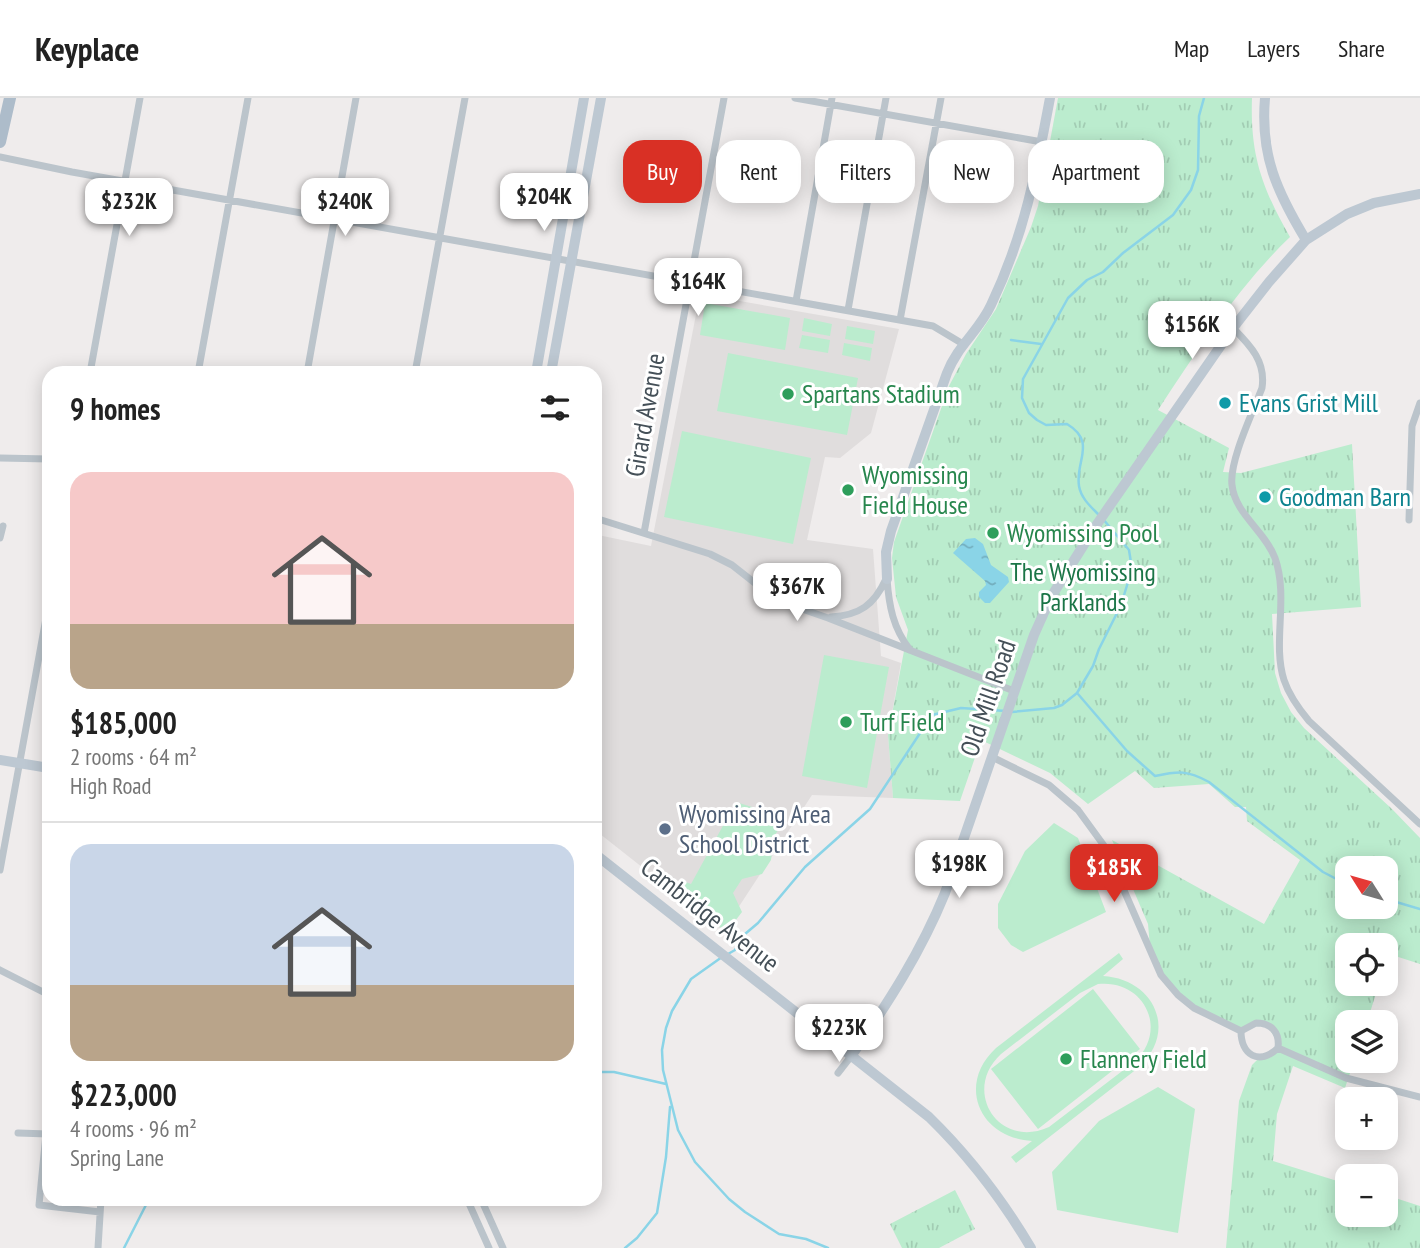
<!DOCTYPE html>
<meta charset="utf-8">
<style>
:root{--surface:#fff;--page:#f2f2f2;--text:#222;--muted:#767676;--line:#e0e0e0;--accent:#d93025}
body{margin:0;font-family:"PT Sans Narrow",sans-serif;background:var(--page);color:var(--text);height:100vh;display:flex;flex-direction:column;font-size:26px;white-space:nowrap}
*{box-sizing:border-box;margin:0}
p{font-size:23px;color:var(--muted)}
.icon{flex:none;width:38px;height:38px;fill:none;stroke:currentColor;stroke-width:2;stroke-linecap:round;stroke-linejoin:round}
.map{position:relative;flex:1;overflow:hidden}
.side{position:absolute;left:42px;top:268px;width:560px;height:840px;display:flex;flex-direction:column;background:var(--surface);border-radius:21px;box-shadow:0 4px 18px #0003}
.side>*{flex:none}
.hud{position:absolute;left:623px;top:42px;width:665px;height:63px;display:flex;gap:14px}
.needle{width:46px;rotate:307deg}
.tools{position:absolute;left:1335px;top:758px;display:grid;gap:14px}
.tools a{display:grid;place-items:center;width:63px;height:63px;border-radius:14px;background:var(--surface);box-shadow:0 4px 18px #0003;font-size:35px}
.price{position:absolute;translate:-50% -60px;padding:0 16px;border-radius:14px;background:#fff;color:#222;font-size:23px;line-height:46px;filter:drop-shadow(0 2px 4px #0008)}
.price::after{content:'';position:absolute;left:50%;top:42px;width:21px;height:16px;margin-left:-10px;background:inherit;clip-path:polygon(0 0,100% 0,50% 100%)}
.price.on{background:var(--accent);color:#fff}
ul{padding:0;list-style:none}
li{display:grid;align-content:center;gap:14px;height:371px;padding:0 28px}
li+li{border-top:2px solid var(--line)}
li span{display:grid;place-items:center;height:217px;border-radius:21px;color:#555}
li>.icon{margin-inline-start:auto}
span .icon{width:126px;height:126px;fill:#fffc;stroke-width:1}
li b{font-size:30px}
h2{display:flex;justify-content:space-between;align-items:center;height:84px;padding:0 28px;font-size:30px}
.tag{padding:0 24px;border-radius:21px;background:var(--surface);box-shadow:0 4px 18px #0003;font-size:24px;line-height:63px}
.tag.on{background:var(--accent);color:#fff}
header{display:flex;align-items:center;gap:42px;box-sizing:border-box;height:98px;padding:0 35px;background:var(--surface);border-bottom:2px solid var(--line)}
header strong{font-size:33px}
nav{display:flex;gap:38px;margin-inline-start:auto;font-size:24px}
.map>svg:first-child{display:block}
.education{fill:#e0dddd}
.green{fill:#bbecce;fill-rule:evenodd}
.park{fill:url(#park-tufts);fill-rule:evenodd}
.water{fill:url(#water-ripples)}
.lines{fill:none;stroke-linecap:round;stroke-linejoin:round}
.stream{stroke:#8ad4e7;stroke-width:2.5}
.street{stroke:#bbc4cb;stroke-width:7}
.secondary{stroke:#bdc8d2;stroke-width:10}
.primary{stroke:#adbcca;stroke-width:12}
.leisure-dot{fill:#2e9e5b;stroke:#fff;stroke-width:2.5}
.culture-dot{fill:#0f9aa8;stroke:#fff;stroke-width:2.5}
.service-dot{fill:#5c6f8a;stroke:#fff;stroke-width:2.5}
.labels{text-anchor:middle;stroke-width:6;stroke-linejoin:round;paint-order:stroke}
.leisure-label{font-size:26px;fill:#27864d;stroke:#fff;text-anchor:start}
.culture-label{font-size:26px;fill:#0d838f;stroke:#fff;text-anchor:start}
.street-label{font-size:26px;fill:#455058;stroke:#fff}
.park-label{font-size:26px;fill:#1b7547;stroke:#fff}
.service-label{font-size:26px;fill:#4e5e75;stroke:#fff;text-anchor:start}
</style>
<header>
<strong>Keyplace</strong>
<nav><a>Map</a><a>Layers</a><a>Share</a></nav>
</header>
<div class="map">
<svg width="1420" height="1150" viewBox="0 0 1420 1150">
<defs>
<pattern id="park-tufts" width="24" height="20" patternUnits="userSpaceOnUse" patternTransform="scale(1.75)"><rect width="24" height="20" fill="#bbecce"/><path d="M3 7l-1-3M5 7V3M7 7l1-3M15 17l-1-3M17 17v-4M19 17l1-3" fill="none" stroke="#a2ccb3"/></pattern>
<pattern id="water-ripples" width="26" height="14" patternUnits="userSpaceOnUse" patternTransform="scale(1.75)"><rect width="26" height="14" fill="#8ad4e7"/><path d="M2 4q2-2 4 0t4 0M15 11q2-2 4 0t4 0" fill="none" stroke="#73aebe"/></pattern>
</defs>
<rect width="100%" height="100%" fill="#efecec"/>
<path class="education" d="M 700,196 L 899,231 L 871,335 L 840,360 L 825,359 L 807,442 L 873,451 L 881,558 L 901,565 L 888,637 L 893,700 L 812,697 L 723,833 L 595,732 L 595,452 L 598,437 L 651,448 Z"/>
<path class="green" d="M 705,205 L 790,220 L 785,252 L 700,237 Z
M 804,220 L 832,226 L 830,238 L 802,233 Z
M 847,228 L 875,233 L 873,246 L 845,241 Z
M 802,237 L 830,242 L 828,255 L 799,250 Z
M 844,245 L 872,250 L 870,263 L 842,257 Z
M 728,255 L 858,280 L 847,337 L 717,313 Z
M 682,333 L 811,360 L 793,446 L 664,419 Z
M 824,557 L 889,569 L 867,690 L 802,678 Z
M 736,704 L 787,720 L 774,738 L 771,762 L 762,776 L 742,781 L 733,795 L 742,814 L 732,827 L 724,832 L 677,796 L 683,783 L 691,786 Z
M 1054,725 L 1078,740 L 1106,814 L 1023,854 L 1011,847 L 998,830 L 998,806 L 1025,753 Z
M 1119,855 L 1123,861 L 1103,878 C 1154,881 1179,933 1138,970 L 1016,1065 L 1011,1059 L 1032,1043 C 980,1040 956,987 996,950 ZM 1098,886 C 1145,881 1169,933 1134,964 L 1049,1029 C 999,1052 961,993 1001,956 L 1080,895 Z
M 1093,891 L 1140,951 L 1038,1031 L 991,971 Z
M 1158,989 L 1195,1011 L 1178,1135 L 1057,1112 L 1052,1074 L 1099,1023 Z"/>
<path class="park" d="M 1058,0 L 1252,0 C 1250,57 1262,90 1290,139 C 1238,189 1198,251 1158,312 L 1229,350 L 1223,374 L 1241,375 L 1352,346 L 1361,509 L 1272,516 L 1275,575 L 1281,595 L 1291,614 L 1304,630 L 1392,711 L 1420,740 L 1420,866 L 1389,856 L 1386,863 L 1386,847 L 1348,847 L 1348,886 L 1379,886 L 1367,924 L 1348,924 L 1348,962 L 1354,963 L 1345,990 L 1293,968 L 1277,1016 L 1273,1063 L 1347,1086 L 1348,1116 L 1386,1116 L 1386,1097 L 1420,1108 L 1420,1150 L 1226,1150 L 1239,1003 L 1252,967 L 1259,960 L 1268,958 L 1278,944 L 1265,925 L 1241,933 L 1185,904 L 1151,860 L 1148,826 L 1112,742 L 1264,826 L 1300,762 L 1247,723 L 1246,709 L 1235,709 L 1209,686 L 1154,690 L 1135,673 L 1088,706 L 1050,675 L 981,642 L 960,703 L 893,700 L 888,637 L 908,532 L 896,499 L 892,460 L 894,444 L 949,288 L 966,256 L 996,211 L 1031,129 L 1038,108 ZM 1348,770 L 1386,770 L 1386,808 L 1348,808 Z
M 955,1092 L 975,1131 L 939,1150 L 902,1150 L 890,1126 Z"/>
<path class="water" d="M 975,440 L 983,446 L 991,467 L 1008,479 L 1009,484 L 990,505 L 985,505 L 979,499 L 979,494 L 986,487 L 985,483 L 953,455 L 966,441 Z"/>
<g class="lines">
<path class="stream" d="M 1011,242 L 1041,246
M 1098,416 C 1090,408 1081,400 1079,388 C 1075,363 1097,344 1067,326 L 1046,327 L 1037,322 L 1029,315 L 1022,300 L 1023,281 L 1068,200 L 1087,182 L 1103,174 L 1123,155 L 1173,117 L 1191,92 L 1198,72 L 1199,18 L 1204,0
M 1078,596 L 1127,653 L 1155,678 C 1179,673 1187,672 1209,684 L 1323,774 L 1348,787
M 1012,614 L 1054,610 L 1062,607 L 1077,595 L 1093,568 L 1099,551 L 1121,507 L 1132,471 L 1129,452 L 1103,421
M 1386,801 L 1420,811
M 728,856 L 735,852 L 745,836 L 758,825 L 805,769 L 870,711 L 932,617 L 961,610 L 1006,613
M 722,859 L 691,881 L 672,913 L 666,930 L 662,952 L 663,972 L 678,1032 L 695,1064 L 729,1101 L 745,1114 L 779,1136 L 806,1141 L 828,1150
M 595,974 L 614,974 L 666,986
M 124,1150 L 149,1101
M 625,1150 L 637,1140 L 657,1115 L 666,1059 L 670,1009"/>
<path class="street" d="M 795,0 L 1042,44
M 0,59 L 72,74 L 933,228 L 963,246
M 796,203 L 832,0
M 848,212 L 886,0
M 900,222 L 941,0
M 1233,230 C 1251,248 1266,264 1262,290 C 1253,314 1229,363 1232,387 C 1235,416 1265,433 1275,460 C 1289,499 1272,545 1284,582 C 1289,597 1299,611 1309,623 L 1420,726
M 90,275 L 140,0
M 198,275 L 248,0
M 307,275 L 356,0
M 415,275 L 465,0
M 0,360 L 49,361
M 595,420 L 710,456 L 732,467 L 765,493 L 785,505 L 828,520 L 1014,593
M 1409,422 L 1412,328 L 1420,305
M 644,435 L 724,0
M 0,440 L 3,428
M 887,481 C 889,508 893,530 910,552
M 831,519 C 860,517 874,507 886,481
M 992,659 L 1049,687 L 1078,712 L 1105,749 L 1161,877 L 1178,897 L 1194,910 L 1241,933
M 0,772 L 49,504
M 0,872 L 49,897
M 1256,925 C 1271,925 1280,934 1278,950 C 1259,968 1241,957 1241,933 Z
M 1278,950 L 1346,980 L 1420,999
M 838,975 L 852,957
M 18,1035 L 48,1036
M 46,1036 L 39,1107 L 100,1114
M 467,1101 L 489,1150
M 481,1101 L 503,1150
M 98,1150 L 101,1101"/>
<path class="secondary" d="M 1265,0 C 1260,57 1277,94 1306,142
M 536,275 L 584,0
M 551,275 L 601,0
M 887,481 L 886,454 L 891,433 L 947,275 C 958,247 979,233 991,207 C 1024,138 1036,75 1050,0
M 0,662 L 49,670
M 595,756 L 929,1019 C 969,1058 1002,1101 1031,1150
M 852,957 C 888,905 921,854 945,795 L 1034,537 L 1051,499 L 1095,429 L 1233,230 L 1269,184 L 1306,142 L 1347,116 L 1374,105 L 1420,96"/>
<path class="primary" d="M 0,44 L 10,0"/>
</g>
<g class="leisure-dot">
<circle cx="788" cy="296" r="7"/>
<circle cx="848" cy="392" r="7"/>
<circle cx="993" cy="435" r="7"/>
<circle cx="846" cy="624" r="7"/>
<circle cx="1066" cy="961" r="7"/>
</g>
<g class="culture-dot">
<circle cx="1225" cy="305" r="7"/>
<circle cx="1265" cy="399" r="7"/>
</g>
<circle class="service-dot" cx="665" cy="731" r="7"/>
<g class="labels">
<g class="leisure-label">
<text x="802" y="305">Spartans Stadium</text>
<text x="862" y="386">Wyomissing<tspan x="862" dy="30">Field House</tspan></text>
<text x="1007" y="444">Wyomissing Pool</text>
<text x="860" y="633">Turf Field</text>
<text x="1080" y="970">Flannery Field</text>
</g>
<g class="culture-label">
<text x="1239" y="314">Evans Grist Mill</text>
<text x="1279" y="408">Goodman Barn</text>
</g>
<g class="street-label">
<text transform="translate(645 317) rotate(-80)" y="9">Girard Avenue</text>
<text transform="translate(988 600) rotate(-71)" y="9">Old Mill Road</text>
<text transform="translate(710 817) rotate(38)" y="9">Cambridge Avenue</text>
</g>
<g class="park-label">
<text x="1083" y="483">The Wyomissing<tspan x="1083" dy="30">Parklands</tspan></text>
</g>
<g class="service-label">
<text x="679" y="725">Wyomissing Area<tspan x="679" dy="30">School District</tspan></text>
</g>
</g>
</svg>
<div class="tools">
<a><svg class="needle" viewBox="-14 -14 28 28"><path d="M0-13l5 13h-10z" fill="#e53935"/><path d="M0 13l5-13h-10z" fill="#767676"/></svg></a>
<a><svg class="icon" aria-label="locate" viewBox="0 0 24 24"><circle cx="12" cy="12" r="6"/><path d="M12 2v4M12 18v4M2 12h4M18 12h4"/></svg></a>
<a><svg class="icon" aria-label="layers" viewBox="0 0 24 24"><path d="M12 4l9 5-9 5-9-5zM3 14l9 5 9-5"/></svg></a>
<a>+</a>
<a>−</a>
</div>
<b class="price" style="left:544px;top:135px">$204K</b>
<b class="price" style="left:129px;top:140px">$232K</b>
<b class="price" style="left:345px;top:140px">$240K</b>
<b class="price" style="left:698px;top:220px">$164K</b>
<b class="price" style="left:1192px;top:263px">$156K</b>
<b class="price" style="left:797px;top:525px">$367K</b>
<b class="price" style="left:959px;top:802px">$198K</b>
<b class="price on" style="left:1114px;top:806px">$185K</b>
<b class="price" style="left:839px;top:966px">$223K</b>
<div class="hud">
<a class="tag on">Buy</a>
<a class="tag">Rent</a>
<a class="tag">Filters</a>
<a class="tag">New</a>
<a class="tag">Apartment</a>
</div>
<section class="side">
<h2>9 homes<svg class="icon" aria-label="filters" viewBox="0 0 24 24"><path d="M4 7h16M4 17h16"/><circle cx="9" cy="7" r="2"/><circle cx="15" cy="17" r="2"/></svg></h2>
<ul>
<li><span style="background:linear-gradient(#f6c9c9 70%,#b9a48a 0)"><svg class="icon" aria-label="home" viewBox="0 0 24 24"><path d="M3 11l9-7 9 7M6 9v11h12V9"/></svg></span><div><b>$185,000</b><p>2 rooms · 64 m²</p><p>High Road</p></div></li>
<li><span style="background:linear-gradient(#c9d6e8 65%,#b9a48a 0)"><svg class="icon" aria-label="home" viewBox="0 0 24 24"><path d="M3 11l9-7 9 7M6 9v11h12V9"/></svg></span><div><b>$223,000</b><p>4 rooms · 96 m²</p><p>Spring Lane</p></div></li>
</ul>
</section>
</div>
